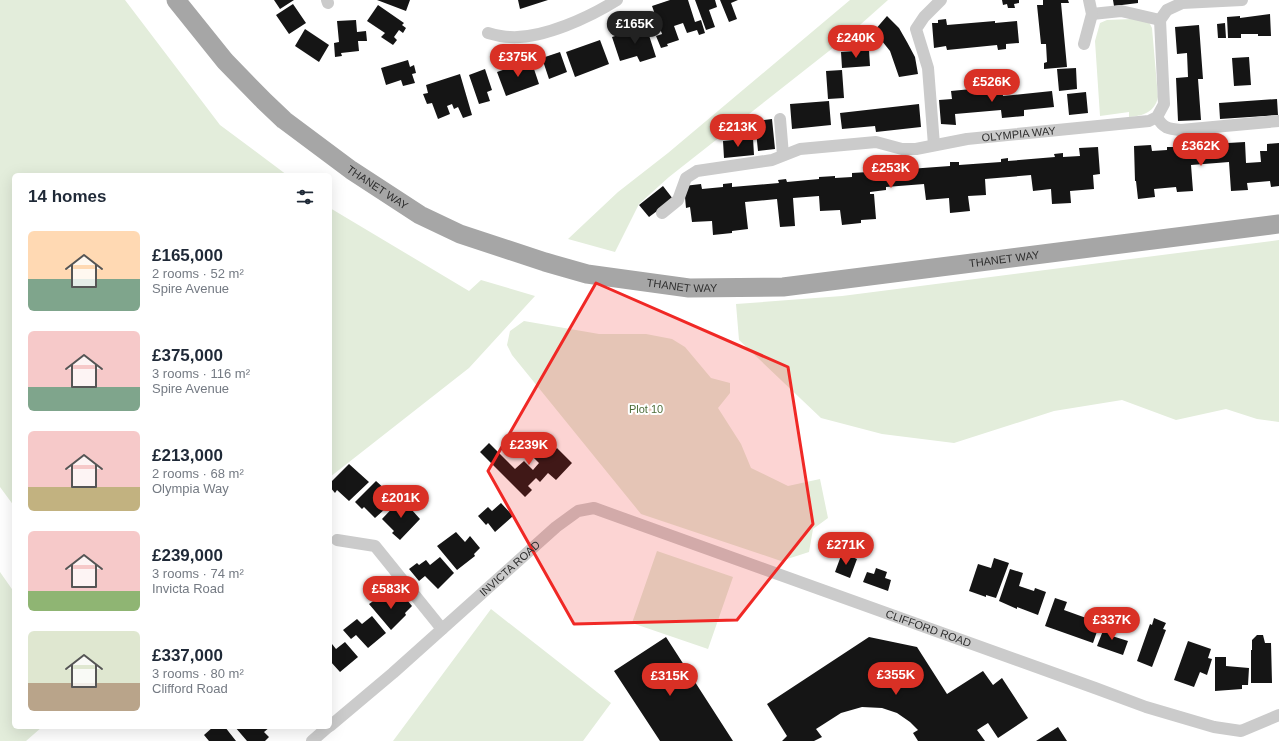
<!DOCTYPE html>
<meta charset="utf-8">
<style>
:root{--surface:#fff;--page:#f2f2f3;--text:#1f2937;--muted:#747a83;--accent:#d93025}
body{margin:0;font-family:Helvetica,sans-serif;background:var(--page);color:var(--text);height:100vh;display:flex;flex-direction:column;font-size:15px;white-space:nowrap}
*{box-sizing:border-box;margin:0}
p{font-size:13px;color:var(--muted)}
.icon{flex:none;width:22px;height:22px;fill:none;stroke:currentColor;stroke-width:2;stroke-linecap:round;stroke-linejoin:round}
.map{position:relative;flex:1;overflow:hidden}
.panel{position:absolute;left:12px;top:173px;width:320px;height:556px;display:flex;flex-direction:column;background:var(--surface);border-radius:6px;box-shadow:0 4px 16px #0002}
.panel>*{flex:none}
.price{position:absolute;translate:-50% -34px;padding:0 9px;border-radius:14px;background:var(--accent);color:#fff;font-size:13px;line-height:26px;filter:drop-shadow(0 1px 2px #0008)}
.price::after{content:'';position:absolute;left:50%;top:24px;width:12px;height:9px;margin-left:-6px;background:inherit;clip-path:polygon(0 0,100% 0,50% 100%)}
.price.active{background:#222;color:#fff}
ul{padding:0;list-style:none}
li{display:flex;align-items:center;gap:12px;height:100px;padding:0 16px}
li span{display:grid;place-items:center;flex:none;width:112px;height:80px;border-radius:6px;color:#555}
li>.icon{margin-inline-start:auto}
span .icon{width:48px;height:48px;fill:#fffc;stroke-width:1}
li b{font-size:17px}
h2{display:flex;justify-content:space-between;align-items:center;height:48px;padding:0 16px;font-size:17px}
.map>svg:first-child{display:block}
.green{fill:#e3eddb}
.building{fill:#151515}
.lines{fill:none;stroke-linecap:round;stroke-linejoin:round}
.street{stroke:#cbcbcb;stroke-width:12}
.primary{stroke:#a6a6a6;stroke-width:19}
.marked{fill:#f02825;fill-opacity:0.2;stroke:#f02825;stroke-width:3;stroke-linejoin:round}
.labels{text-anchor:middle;stroke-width:4;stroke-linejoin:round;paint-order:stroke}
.street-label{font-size:11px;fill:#2e2e2e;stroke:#fff}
.park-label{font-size:11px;fill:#4c6d39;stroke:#fff}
</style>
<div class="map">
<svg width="1279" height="741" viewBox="0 0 1279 741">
<rect width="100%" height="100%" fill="#fff"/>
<path class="green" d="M 0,0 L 125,0 L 220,125 L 287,175 L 14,175 L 14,506 L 0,487 Z
M 850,0 L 888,0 L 843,40 L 669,177 L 639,204 L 615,252 L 568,239 L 618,192 L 668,153 Z
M 1132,19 L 1149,22 L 1152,28 L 1158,97 C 1155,112 1143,116 1129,117 L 1129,112 L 1100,116 L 1095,41 L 1100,23 L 1107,20 Z
M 330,208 L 469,291 L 481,280 L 535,296 L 469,368 L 330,477 Z
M 1279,240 L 1279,422 L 1257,419 L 1226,409 L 1176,420 L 1122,400 L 1054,411 L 954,443 L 882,434 L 821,418 L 739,340 L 736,304 L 842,296 Z
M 524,321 L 599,334 L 646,334 L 672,339 L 685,347 L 711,378 L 730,383 L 730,393 L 718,408 L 741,444 L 751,468 L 788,486 L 820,479 L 828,518 L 813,529 L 809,552 L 781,561 L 641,514 L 512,355 L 507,345 L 510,331 Z
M 657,551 L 733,577 L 708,649 L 632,623 Z
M 0,572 L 14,592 L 14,727 L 42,727 L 26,741 L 0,741 Z
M 491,609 L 611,703 L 583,741 L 393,741 Z"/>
<path class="building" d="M 274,0 L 294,0 L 280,9 Z
M 377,0 L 410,0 L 406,11 Z
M 518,0 L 548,0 L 520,9 Z
M 670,0 L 688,0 L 695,22 L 701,20 L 705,33 L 699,35 L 697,30 L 687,33 L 683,23 L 674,26 L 679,40 L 667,44 L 668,46 L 661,48 L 656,36 L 662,34 L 652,6 Z
M 695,0 L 715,0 L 717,7 L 709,10 L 715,27 L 706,30 Z
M 720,0 L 738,0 L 731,3 L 737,19 L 729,22 Z
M 1002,0 L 1019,0 L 1019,3 L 1014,4 L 1015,8 L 1008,8 L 1007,4 L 1003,5 Z
M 1043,0 L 1068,0 L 1069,3 L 1061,3 L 1067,67 L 1044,69 L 1044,63 L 1047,62 L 1046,44 L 1041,44 L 1037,5 L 1043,5 Z
M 1113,0 L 1138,0 L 1138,3 L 1114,6 Z
M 293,4 L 306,23 L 289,34 L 276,15 Z
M 378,5 L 404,23 L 402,25 L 406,28 L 403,33 L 399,30 L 394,37 L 397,40 L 393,45 L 381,37 L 385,33 L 367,21 Z
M 1270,14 L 1271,36 L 1258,36 L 1258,34 L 1241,34 L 1241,38 L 1228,38 L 1227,17 L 1240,16 L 1240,18 Z
M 887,16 L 899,28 L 907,42 L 915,57 L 918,74 L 899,77 L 890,51 L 874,31 Z
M 946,19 L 947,25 L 995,21 L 995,23 L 1017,21 L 1019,43 L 1006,44 L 1006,49 L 998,50 L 997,45 L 947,50 L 946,46 L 934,48 L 932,23 L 938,23 L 938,20 Z
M 356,20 L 357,32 L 366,31 L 367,41 L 358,41 L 359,51 L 341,53 L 342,56 L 335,57 L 334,43 L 339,42 L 337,21 Z
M 1225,23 L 1226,38 L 1218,38 L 1217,24 Z
M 1199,25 L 1203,79 L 1198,79 L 1201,120 L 1178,121 L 1176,78 L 1188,77 L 1187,53 L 1177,54 L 1175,27 Z
M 646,26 L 656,57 L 640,62 L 637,56 L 620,61 L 612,37 Z
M 305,29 L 329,45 L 319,62 L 295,46 Z
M 600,40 L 609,64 L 575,77 L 566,52 Z
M 869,50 L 870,66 L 842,68 L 841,52 Z
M 560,52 L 567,72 L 549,79 L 542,58 Z
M 1249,57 L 1251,85 L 1234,86 L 1232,58 Z
M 408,60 L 410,67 L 414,65 L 416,73 L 412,74 L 415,83 L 403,86 L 401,80 L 386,85 L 381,68 Z
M 531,60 L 539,84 L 506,96 L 497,72 Z
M 1076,68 L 1077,89 L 1059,91 L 1057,69 Z
M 485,69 L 492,90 L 487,92 L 490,101 L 479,104 L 469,75 Z
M 842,70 L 844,98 L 828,99 L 826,71 Z
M 460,74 L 472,115 L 463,118 L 458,107 L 454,109 L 452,104 L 447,106 L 450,114 L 438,119 L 432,103 L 427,104 L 423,94 L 428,93 L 426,85 Z
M 1002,86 L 1003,96 L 1052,91 L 1054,107 L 1024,110 L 1024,116 L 1002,118 L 1001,110 L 955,114 L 956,125 L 941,124 L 939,100 L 952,99 L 951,91 Z
M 1086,92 L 1088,113 L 1069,115 L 1067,94 Z
M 1277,99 L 1278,115 L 1220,119 L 1219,103 Z
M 829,101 L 831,125 L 792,129 L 790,104 Z
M 919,104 L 921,127 L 876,132 L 875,126 L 842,129 L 840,113 Z
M 772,119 L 775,149 L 758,151 L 755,121 Z
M 753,138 L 754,155 L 724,158 L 723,141 Z
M 1245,142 L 1246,163 L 1261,162 L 1260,151 L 1267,151 L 1267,144 L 1279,143 L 1279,186 L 1271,187 L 1270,181 L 1247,183 L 1248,190 L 1231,191 L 1229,162 L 1191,165 L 1193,191 L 1177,192 L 1176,187 L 1154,189 L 1155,197 L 1138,199 L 1136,181 L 1135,181 L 1134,146 L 1151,145 L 1152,151 L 1167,150 L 1167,147 L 1174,147 L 1174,150 L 1197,148 L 1197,146 L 1228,145 L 1228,143 Z
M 1098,147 L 1100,174 L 1093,175 L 1094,189 L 1070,191 L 1071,203 L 1052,204 L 1051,189 L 1033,191 L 1031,175 L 985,179 L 986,195 L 968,196 L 970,211 L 950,213 L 949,198 L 926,200 L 924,184 L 886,187 L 886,190 L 870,192 L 870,194 L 874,194 L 876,219 L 861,220 L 861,223 L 842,225 L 840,210 L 820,211 L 819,196 L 793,198 L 795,226 L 780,227 L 777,199 L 745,202 L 748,229 L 732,231 L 732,233 L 713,235 L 712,221 L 692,222 L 690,207 L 686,208 L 684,186 L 701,184 L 702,189 L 723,187 L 723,184 L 732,183 L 732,187 L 779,183 L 778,180 L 786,179 L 787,182 L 819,179 L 819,177 L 835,176 L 835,178 L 852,177 L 852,173 L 868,172 L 868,175 L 884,174 L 883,171 L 902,170 L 902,167 L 909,166 L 909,169 L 950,166 L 950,162 L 959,162 L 959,165 L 1001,162 L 1001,159 L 1008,158 L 1008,161 L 1055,157 L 1054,154 L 1063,153 L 1063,157 L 1080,156 L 1079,148 Z
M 663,186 L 673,199 L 649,217 L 639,205 Z
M 534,440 L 550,455 L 557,448 L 572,463 L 556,480 L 548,473 L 540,482 L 536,478 L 528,486 L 532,490 L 525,497 L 480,452 L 489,443 L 515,469 L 524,461 L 533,470 L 539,463 L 525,449 Z
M 349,464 L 369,482 L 349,501 L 337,490 L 335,493 L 330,487 L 330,483 Z
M 376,481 L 396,499 L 375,518 L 364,507 L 362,509 L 355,502 Z
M 400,500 L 403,500 L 420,519 L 400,540 L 392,533 L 394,531 L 382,519 Z
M 501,503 L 513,516 L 495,532 L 488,523 L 486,525 L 478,516 L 488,507 L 492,511 Z
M 456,532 L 465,542 L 470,536 L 480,548 L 474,554 L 475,556 L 457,570 L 437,546 Z
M 842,553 L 857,559 L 850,578 L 835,572 Z
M 440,557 L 454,573 L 438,589 L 425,576 L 419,581 L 409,569 L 417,563 L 419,565 L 426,560 L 430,565 Z
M 994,558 L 1009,563 L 996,598 L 986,595 L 986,597 L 969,591 L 978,564 L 991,568 Z
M 876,568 L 887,572 L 885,578 L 891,580 L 888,591 L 863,582 L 867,572 L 874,574 Z
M 1010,569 L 1023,573 L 1019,586 L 1034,591 L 1035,588 L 1046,592 L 1038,615 L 1017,607 L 1017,609 L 999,601 Z
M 402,594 L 412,606 L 405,613 L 406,615 L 391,630 L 369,604 L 382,595 L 390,604 Z
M 1055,598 L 1067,602 L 1064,610 L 1100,623 L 1093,643 L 1045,626 Z
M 372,616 L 386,633 L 368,648 L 356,635 L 351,639 L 343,630 L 357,619 L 362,624 Z
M 1154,618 L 1166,623 L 1163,629 L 1166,630 L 1152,667 L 1137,661 L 1150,624 L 1152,625 Z
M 1106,623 L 1115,626 L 1112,636 L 1128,641 L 1123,655 L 1097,646 Z
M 1257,635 L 1263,635 L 1265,643 L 1271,643 L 1272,683 L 1251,683 L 1251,650 L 1252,650 L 1252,640 Z
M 666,637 L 733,741 L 660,741 L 614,671 Z
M 869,637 L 917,647 L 947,694 L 983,671 L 993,685 L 1002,678 L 1028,718 L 998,738 L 988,723 L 977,730 L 985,741 L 918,741 L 913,733 L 918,730 L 910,722 L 897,713 L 882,708 L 862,707 L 841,713 L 816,729 L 822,737 L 814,741 L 782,741 L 787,736 L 767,704 Z
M 1188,641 L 1211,649 L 1208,658 L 1212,659 L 1207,675 L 1200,672 L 1194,687 L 1174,680 Z
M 345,642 L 358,657 L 340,672 L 330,661 L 330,645 L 332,644 L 336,649 Z
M 1215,657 L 1226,657 L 1226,666 L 1249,668 L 1248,685 L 1242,685 L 1242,689 L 1215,691 Z
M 213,727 L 225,727 L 236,741 L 209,741 L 204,735 Z
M 235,727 L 270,727 L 264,732 L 269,737 L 265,741 L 247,741 Z
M 1058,727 L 1067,741 L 1036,741 Z"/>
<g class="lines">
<g class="street">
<path d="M 327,0 L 328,3"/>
<path d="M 1092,14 L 1121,11 L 1160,20"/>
<path d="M 488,33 C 495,35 503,37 510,37 C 543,39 590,17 617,0"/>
<path d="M 1084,44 L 1092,14 L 1089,0"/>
<path d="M 1157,117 C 1163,128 1168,129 1181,130 L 1279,121"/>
<path d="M 780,119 L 783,155"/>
<path d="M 934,145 L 928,68 L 916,29 L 924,17 L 941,0"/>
<path id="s1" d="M 662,213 L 678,200 L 686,178 L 697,171 L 772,160 L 800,149 L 876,142 L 902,149 L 916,149 L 967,139 L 1149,121 L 1157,117 L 1164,104 L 1160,20 L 1167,10 L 1182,3 L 1242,0"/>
<path d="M 337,540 L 375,546 L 442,629"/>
<path id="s2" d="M 330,726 L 393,673 L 556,527 L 578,511 L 594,508 L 1095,688 L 1146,707 L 1214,727 L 1241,731 L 1279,715"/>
<path d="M 312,741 L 328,727"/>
</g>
<path class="primary" id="s3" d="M 176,0 L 225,61 L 264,101 L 284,120 L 351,170 L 420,215 L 460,234 L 545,262 L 587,274 L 689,288 L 783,287 L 1279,224"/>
</g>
<path class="marked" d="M 596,283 L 788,367 L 813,524 L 737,620 L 574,624 L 488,471 Z"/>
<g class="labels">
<g class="street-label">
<text dy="4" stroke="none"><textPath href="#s1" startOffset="384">OLYMPIA WAY</textPath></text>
<text dy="4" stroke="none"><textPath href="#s3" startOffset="277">THANET WAY</textPath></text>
<text dy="4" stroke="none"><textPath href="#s3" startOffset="925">THANET WAY</textPath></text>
<text dy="4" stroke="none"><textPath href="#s3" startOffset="601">THANET WAY</textPath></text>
<text dy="4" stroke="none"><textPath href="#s2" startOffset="239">INVICTA ROAD</textPath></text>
<text dy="4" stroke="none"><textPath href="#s2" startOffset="700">CLIFFORD ROAD</textPath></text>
</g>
<g class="park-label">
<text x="646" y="413">Plot 10</text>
</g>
</g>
</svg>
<b class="price active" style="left:635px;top:45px">£165K</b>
<b class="price" style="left:856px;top:59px">£240K</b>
<b class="price" style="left:518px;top:78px">£375K</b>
<b class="price" style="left:992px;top:103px">£526K</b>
<b class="price" style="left:738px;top:148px">£213K</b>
<b class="price" style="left:1201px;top:167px">£362K</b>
<b class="price" style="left:891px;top:189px">£253K</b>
<b class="price" style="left:529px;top:466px">£239K</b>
<b class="price" style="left:401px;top:519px">£201K</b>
<b class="price" style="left:846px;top:566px">£271K</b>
<b class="price" style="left:391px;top:610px">£583K</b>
<b class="price" style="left:1112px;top:641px">£337K</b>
<b class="price" style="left:896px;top:696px">£355K</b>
<b class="price" style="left:670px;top:697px">£315K</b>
<section class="panel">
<h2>14 homes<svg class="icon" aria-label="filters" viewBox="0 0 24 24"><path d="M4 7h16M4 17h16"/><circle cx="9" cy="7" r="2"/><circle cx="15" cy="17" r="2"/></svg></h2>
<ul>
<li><span style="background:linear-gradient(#ffd9b3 60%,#7fa58c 0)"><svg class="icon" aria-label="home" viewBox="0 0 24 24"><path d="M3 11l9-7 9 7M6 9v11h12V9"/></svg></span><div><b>£165,000</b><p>2 rooms · 52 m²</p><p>Spire Avenue</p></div></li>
<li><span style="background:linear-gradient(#f6c9c9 70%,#7fa58c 0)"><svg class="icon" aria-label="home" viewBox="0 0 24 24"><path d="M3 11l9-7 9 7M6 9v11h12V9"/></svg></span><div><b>£375,000</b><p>3 rooms · 116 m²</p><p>Spire Avenue</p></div></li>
<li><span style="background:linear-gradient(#f6c9c9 70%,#c2b280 0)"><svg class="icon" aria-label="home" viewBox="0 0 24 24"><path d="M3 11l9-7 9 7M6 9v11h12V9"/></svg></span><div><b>£213,000</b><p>2 rooms · 68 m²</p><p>Olympia Way</p></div></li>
<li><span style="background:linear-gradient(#f6c9c9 75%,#8fb573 0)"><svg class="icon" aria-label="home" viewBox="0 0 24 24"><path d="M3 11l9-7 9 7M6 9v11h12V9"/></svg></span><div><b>£239,000</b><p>3 rooms · 74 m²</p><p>Invicta Road</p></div></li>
<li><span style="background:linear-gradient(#dfe7d0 65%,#b9a48a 0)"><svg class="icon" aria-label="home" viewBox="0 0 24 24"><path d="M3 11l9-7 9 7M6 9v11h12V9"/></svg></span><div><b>£337,000</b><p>3 rooms · 80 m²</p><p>Clifford Road</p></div></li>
</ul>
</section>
</div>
